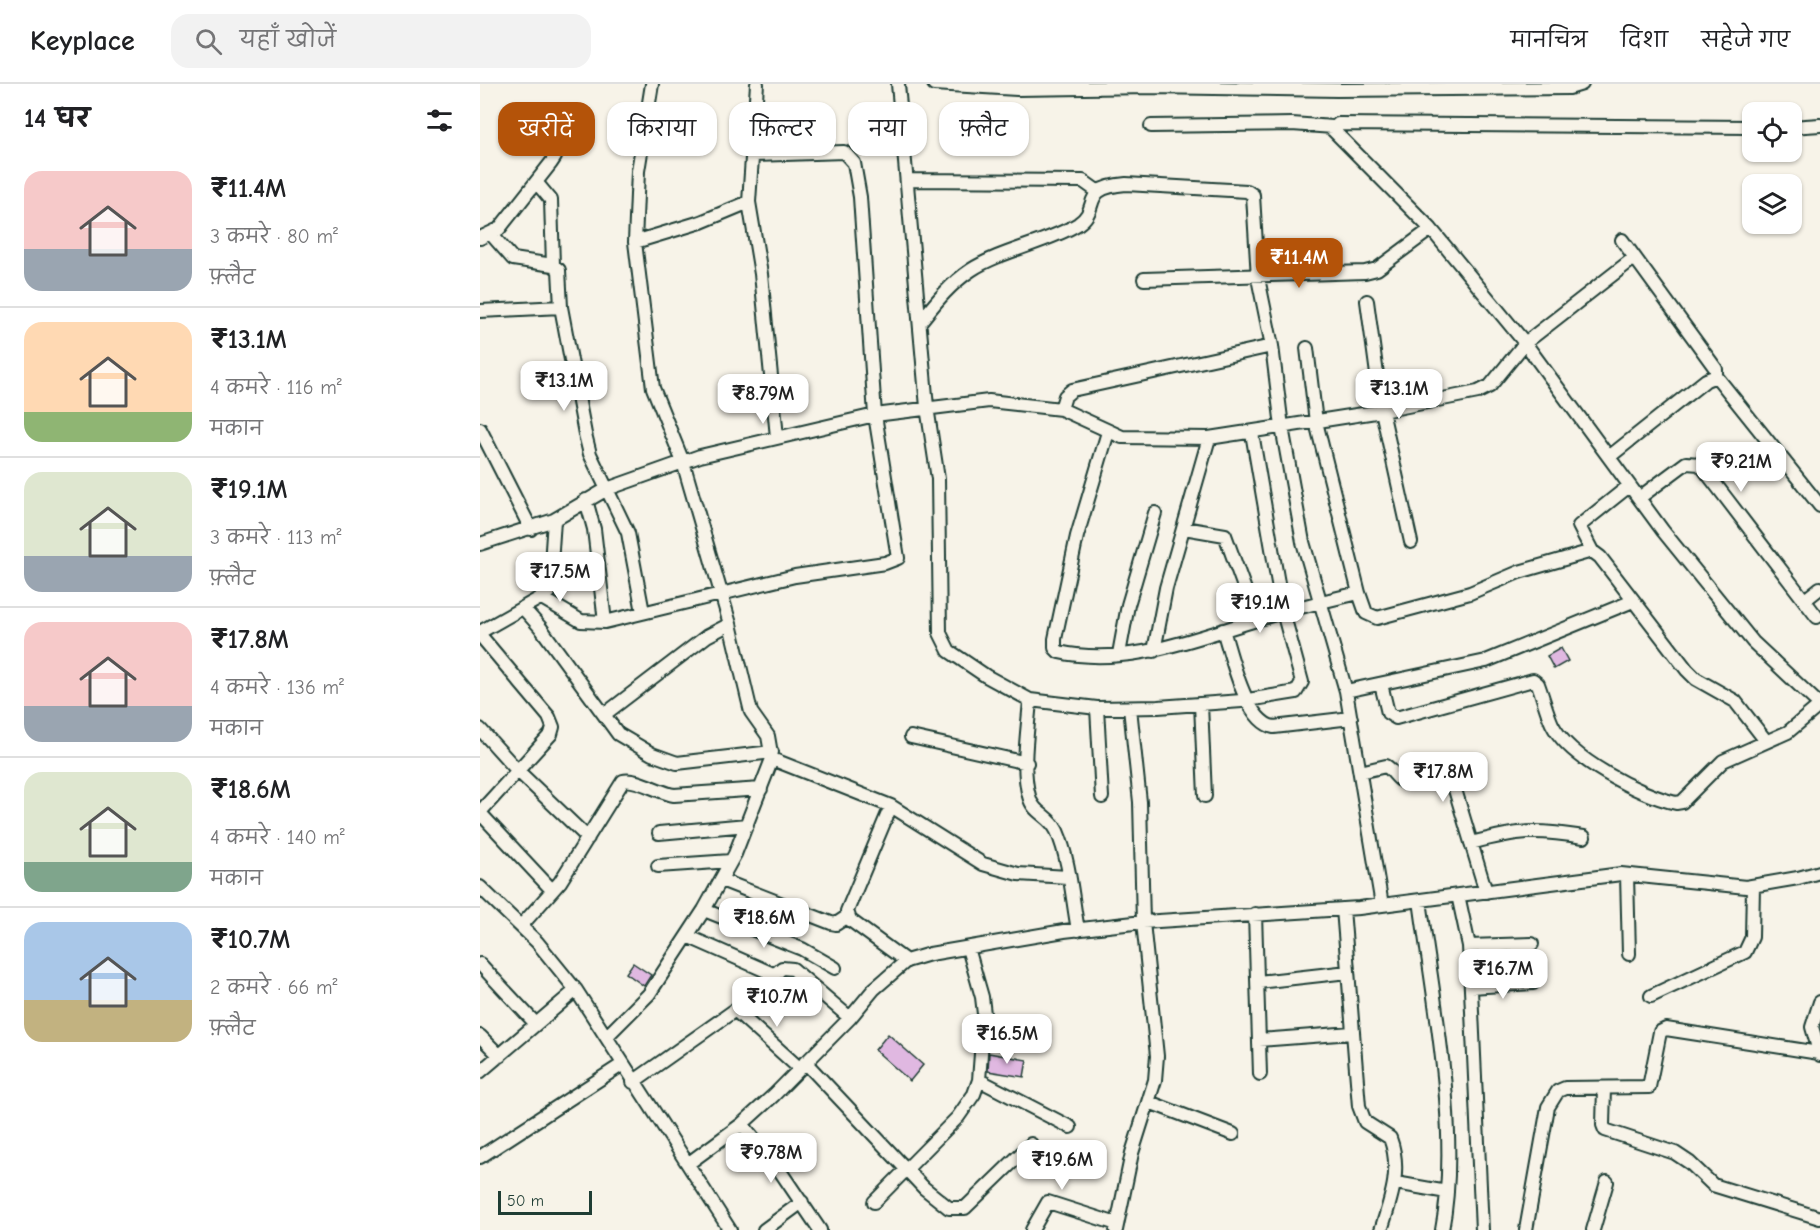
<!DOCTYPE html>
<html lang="hi">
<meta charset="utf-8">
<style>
:root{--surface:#fff;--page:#f2f2f2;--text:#202124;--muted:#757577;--line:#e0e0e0;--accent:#b45309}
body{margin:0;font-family:"Comic Neue","Playpen Sans Deva",sans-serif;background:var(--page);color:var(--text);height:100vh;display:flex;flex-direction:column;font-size:22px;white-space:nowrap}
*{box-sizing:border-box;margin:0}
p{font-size:20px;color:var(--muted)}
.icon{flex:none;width:33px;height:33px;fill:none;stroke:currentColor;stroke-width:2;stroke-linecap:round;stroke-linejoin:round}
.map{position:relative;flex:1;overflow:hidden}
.side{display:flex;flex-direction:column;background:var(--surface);width:480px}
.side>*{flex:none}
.hud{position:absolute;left:18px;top:18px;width:570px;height:54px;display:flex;gap:12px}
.controls{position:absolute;left:1262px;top:18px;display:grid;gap:12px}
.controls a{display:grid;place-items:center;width:60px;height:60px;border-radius:12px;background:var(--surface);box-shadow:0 2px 4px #0004;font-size:30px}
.scale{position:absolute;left:18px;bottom:15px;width:94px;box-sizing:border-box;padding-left:6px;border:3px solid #1f3d34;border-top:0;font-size:16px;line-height:21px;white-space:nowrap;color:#1f3d34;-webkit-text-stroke:4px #f7f3e8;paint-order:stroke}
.price{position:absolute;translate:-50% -51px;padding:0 14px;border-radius:12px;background:#fff;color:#222;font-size:20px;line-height:39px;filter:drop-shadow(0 2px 3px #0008)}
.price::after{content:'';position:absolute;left:50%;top:36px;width:18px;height:14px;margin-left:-9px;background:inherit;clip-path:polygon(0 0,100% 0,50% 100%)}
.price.current{background:var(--accent);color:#fff}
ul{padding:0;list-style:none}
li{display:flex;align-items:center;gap:18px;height:150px;padding:0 24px}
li+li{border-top:2px solid var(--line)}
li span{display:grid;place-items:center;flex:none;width:168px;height:120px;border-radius:18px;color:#555}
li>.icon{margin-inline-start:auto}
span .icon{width:72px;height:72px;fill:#fffc;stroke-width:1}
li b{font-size:26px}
h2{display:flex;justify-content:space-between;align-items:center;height:72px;padding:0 24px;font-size:26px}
.pill{padding:0 21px;border-radius:18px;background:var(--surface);box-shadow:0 2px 4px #0004;font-size:21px;line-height:54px}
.pill.current{background:var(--accent);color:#fff}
header{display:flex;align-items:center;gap:36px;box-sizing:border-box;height:84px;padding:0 30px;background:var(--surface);border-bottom:2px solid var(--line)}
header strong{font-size:28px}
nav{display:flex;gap:33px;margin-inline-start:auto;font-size:21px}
.search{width:420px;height:54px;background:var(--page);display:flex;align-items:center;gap:15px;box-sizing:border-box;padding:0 21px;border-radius:18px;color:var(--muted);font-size:22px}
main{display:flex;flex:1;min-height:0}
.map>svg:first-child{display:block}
.building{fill:#e0b8e1;stroke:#1f3d34;stroke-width:1.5}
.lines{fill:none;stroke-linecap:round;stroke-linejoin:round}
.street-casing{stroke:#1f3d34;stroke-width:16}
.street{stroke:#f7f3e8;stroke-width:12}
</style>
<header>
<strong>Keyplace</strong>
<div class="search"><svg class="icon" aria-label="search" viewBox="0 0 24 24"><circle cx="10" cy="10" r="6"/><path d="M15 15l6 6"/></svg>यहाँ खोजें</div>
<nav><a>मानचित्र</a><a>दिशा</a><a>सहेजे गए</a></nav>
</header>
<main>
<section class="side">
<h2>14 घर<svg class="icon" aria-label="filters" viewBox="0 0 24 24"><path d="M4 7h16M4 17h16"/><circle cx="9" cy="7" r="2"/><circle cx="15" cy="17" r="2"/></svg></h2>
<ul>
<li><span style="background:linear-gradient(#f6c9c9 65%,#9aa5b1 0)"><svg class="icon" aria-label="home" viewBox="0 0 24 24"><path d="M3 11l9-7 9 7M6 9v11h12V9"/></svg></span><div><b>₹11.4M</b><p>3 कमरे · 80 m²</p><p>फ़्लैट</p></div></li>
<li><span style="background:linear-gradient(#ffd9b3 75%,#8fb573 0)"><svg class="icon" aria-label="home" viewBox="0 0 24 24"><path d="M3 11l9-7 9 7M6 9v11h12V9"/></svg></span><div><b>₹13.1M</b><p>4 कमरे · 116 m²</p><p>मकान</p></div></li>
<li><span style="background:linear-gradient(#dfe7d0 70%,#9aa5b1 0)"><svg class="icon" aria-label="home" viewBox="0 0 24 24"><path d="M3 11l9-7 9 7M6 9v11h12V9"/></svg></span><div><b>₹19.1M</b><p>3 कमरे · 113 m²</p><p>फ़्लैट</p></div></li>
<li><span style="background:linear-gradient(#f6c9c9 70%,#9aa5b1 0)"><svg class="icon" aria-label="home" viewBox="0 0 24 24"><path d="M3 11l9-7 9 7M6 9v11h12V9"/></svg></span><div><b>₹17.8M</b><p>4 कमरे · 136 m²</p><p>मकान</p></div></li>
<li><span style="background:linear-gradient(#dfe7d0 75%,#7fa58c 0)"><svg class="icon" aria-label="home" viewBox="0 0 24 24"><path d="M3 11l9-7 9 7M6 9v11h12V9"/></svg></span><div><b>₹18.6M</b><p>4 कमरे · 140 m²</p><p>मकान</p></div></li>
<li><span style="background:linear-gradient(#a9c7e8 65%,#c2b280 0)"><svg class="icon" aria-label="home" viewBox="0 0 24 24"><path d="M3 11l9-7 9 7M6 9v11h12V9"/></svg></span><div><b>₹10.7M</b><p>2 कमरे · 66 m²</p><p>फ़्लैट</p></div></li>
</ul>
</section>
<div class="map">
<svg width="1340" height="1146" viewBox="0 0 1340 1146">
<rect width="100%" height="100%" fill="#f7f3e8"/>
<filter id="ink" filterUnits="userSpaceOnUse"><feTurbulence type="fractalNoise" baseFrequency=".0167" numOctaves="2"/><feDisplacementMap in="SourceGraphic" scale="12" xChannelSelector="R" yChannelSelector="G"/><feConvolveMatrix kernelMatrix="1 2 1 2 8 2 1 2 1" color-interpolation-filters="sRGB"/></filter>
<g filter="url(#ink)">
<path class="building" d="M 1081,564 L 1088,577 L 1074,585 L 1067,572 Z
M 153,879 L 171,891 L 164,902 L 146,889 Z
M 408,950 L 443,981 L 430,997 L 395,966 Z
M 509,969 L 547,976 L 544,993 L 508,987 Z"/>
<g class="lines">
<defs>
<path id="street" d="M 418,0 L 447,323 L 458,395 L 460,549 L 469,567 L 506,592 L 550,616 L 617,624 L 678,623 L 762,617 L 816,608 L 822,598 L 803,528 L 772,349
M 454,0 L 537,5 L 670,3 L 857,6 L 1089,4 L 1102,0
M 671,42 L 812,40 L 853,43
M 1272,43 L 858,40 L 853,46 L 951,145 L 1045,259 L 1183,447 L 1273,558 L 1340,621
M 1311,43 L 1340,41
M 427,96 L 603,97 L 617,107
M 56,98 L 71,116 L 73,181
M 269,118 L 281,190 L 297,353
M 11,150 L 33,175 L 73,181 L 79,186 L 81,223 L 105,350 L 110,370 L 148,449 L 163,528
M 0,154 L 19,145 L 71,79 L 75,73 L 81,32
M 1142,156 L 1236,285 L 1236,292
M 155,158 L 221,138 L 269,118 L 277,0
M 664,195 L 885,188 L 897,185 L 951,145
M 887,217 L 902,327 L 931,458
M 0,227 L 81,223
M 440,238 C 456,218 470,200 491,186 C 522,166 567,159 598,140 C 622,124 598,104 646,100 L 767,107 L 773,111 L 778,194 L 792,262 L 802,343 L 823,458 L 866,607 L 902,821
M 827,264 L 836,338 L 879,509 L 886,529 L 897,534 L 990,509 L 1039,488 L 1112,467 L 1120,473 L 1207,586 L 1216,595 L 1255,617 L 1286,657
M 581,325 L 585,312 L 592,306 L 792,262
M 0,345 L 51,445
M 628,348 L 597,452 L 575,555 L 575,564 L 579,568 C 646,583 713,555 776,536 C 810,525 844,517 879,509
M 1129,373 L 1226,296 L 1236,292 L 1340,422
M 1159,414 L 1206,379 L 1220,380 L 1337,533
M 106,416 L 114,445 L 125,538
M 704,444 L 745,451 L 776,536
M 0,460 L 74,436 L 127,405 L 220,372 L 395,331 L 509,317 L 581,325 L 642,353 L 729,354 L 902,327 L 998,308 L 1010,302 L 1045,259 L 1154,174
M 1112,467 L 1099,442 L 1149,402
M 62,514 L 101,537 L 125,538 L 315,492 L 405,479 L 418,474 L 395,331 L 380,113 L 374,79 L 364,68 L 273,71
M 1325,516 L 1340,504
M 43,524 L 60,543 L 138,650 L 172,670 L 197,679 L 292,668
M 743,546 C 751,570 765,638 794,643 L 871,634
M 0,548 L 69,509 L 74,436
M 0,551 L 69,633 L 73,643 L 71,650 L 0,728
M 674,567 L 686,504 L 729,354
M 639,570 L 648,521 L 675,429
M 901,600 L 908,629 L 916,634 L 1053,596 L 1058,600 C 1063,613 1066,627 1072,640 C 1089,675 1160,711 1196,719 L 1202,718 L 1243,677 L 1308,648 L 1340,621
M 866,607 L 1006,577 L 1153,517
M 550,616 C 548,646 541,683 549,712 C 553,730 570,731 577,747 C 590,777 592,814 598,846
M 721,620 L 725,712
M 617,624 L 622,713
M 125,630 L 227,552 L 250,540
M 0,645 L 37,686 L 108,754
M 431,653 L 547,679
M 292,675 L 411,722 L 503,780 L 538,790 L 588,793
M 880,688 L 906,682 C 913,686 917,696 924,698 C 938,702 953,685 967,691 L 973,699 L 1006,808
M 411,722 L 367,827 L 370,836 L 426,877
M 0,729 L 72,806
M 179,749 L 267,741
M 991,759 C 1040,746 1055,745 1104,753
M 178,782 L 251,777
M 1147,791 L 1149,870
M 241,796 L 351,839 L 356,840 L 368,832
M 0,803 L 57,858 L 96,906 L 250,1146
M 978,811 L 989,862 L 1002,1146
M 940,816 C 953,915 981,1050 962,1146
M 863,825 L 879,1022 L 885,1038 L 910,1054 C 922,1086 911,1115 901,1146
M 224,826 L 322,865 L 355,884
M 775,830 L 780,990
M 41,842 L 80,798 L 143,697 C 155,693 180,709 194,711 L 281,705
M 207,852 L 293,890
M 989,862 L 1052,860
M 0,880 L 56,940
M 778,898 L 868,888
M 991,903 L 1053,899
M 1171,912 L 1265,868 L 1272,853 L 1273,802
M 1340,918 L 1332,943 L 1340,971
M 255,926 L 319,984
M 0,952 L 20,972
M 126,953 L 169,910 L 224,826 L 255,770 L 292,675 L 288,652 L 271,628 L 250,540 L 203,378 L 173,304 L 155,158 L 158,87 L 172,0
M 779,956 L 872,949
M 325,978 L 444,1104 L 469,1124 L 485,1124 L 551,1060
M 0,988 L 96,906
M 499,996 L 590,1043
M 153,998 L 255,926 L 302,884 L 313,885 L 370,934
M 1124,1004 L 1123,1041 L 1125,1046 L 1195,1069 L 1210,1079 L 1233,1101 L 1340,1134
M 669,1018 L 753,1050
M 262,1040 L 298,1084 L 340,1146
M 0,1073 L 143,980
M 209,1079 L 262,1040 L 294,1011 L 370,934 L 394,905 L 416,886 L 426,877 L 450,870 L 584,847 L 663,838 L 879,824 L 1141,790 L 1266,803 L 1318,794 L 1340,788
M 916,1099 L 967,1108
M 394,1118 L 478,1033 L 494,1010 L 499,996 L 504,930 L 502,913 L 488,864
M 284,1146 L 322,1118
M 552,1146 L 568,1118 L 637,1140
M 636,1146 L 652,1069 L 675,996 L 677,972 L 663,838 L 660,718 L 650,624
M 1046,1146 L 1068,1023 L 1078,1007 L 1085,1004 L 1169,1003 L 1180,948 L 1186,945 L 1339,969
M 1113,1146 L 1127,1098"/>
</defs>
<use href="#street" class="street-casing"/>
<use href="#street" class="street"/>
</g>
</g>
</svg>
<div class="controls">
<a><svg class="icon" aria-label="locate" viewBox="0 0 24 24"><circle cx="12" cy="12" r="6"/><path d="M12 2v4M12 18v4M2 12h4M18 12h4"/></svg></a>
<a><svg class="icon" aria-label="layers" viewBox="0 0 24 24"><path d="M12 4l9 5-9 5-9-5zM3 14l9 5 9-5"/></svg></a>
</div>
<div class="scale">50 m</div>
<b class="price current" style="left:819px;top:205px">₹11.4M</b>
<b class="price" style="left:84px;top:328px">₹13.1M</b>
<b class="price" style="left:919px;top:336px">₹13.1M</b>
<b class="price" style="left:283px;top:341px">₹8.79M</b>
<b class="price" style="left:1261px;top:409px">₹9.21M</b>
<b class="price" style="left:80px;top:519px">₹17.5M</b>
<b class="price" style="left:780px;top:550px">₹19.1M</b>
<b class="price" style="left:963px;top:719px">₹17.8M</b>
<b class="price" style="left:284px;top:865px">₹18.6M</b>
<b class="price" style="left:1023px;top:916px">₹16.7M</b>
<b class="price" style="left:297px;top:944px">₹10.7M</b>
<b class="price" style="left:527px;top:981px">₹16.5M</b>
<b class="price" style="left:291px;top:1100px">₹9.78M</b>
<b class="price" style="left:582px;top:1107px">₹19.6M</b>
<div class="hud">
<a class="pill current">खरीदें</a>
<a class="pill">किराया</a>
<a class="pill">फ़िल्टर</a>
<a class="pill">नया</a>
<a class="pill">फ़्लैट</a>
</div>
</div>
</main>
